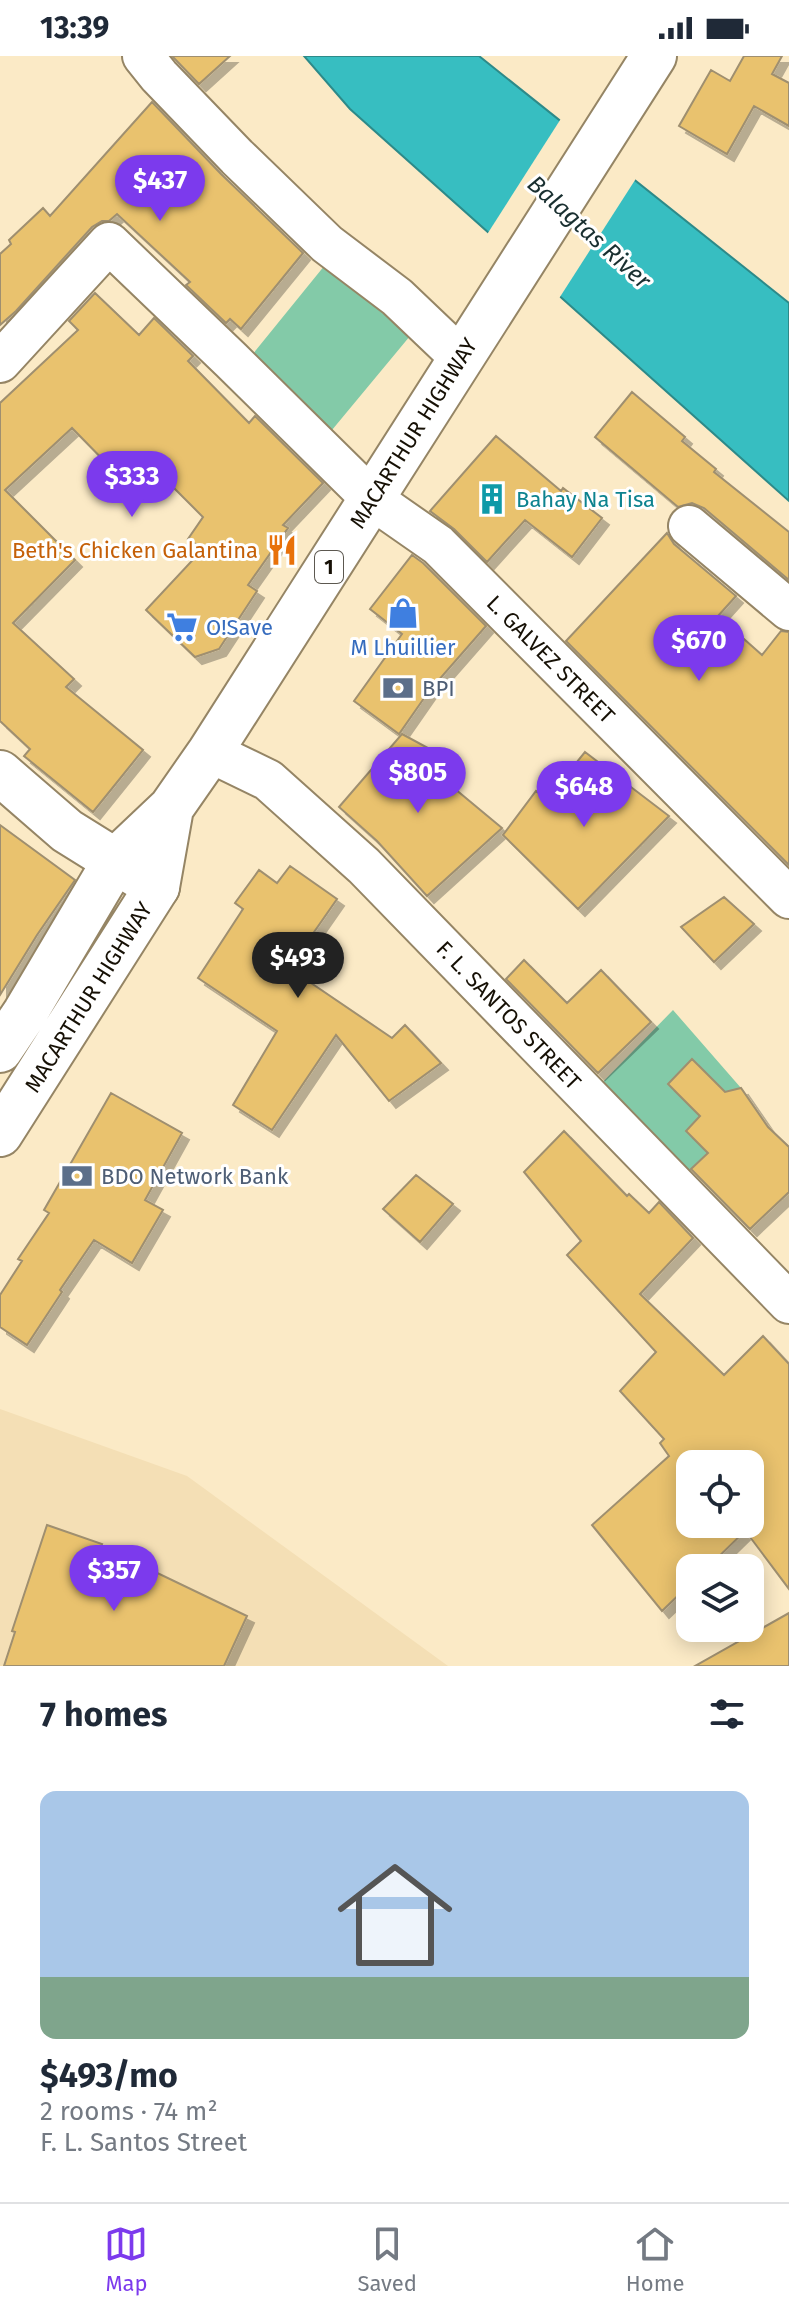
<!DOCTYPE html>
<meta charset="utf-8">
<style>
:root{--surface:#fff;--page:#f2f2f3;--text:#1f2937;--muted:#747a83;--line:#e0e1e3;--accent:#7c3aed}
body{margin:0;font-family:"Fira Sans",sans-serif;background:var(--page);color:var(--text);height:100vh;display:flex;flex-direction:column;font-size:30px;white-space:nowrap}
*{box-sizing:border-box;margin:0}
p{font-size:26px;color:var(--muted)}
.icon{flex:none;width:44px;height:44px;fill:none;stroke:currentColor;stroke-width:2;stroke-linecap:round;stroke-linejoin:round}
.map{position:relative;height:1610px;overflow:hidden}
.side{display:flex;flex-direction:column;background:var(--surface);flex:1}
.side>*{flex:none}
.fabs{position:absolute;left:676px;top:1394px;display:grid;gap:16px}
.fabs a{display:grid;place-items:center;width:88px;height:88px;border-radius:16px;background:var(--surface);box-shadow:0 4px 20px #0003;font-size:40px}
.price{position:absolute;translate:-50% -68px;padding:0 18px;border-radius:28px;background:var(--accent);color:#fff;font-size:26px;line-height:52px;filter:drop-shadow(0 2px 4px #0008)}
.price::after{content:'';position:absolute;left:50%;top:48px;width:24px;height:18px;margin-left:-12px;background:inherit;clip-path:polygon(0 0,100% 0,50% 100%)}
.price.current{background:#222;color:#fff}
ul{padding:0;list-style:none}
li{display:grid;align-content:center;gap:16px;height:424px;padding:0 40px}
li+li{border-top:2px solid var(--line)}
li span{display:grid;place-items:center;height:248px;border-radius:16px;color:#555}
li>.icon{margin-inline-start:auto}
span .icon{width:144px;height:144px;fill:#fffc;stroke-width:1}
li b{font-size:34px}
h2{display:flex;justify-content:space-between;align-items:center;height:96px;padding:0 40px;font-size:34px}
.status{display:flex;justify-content:space-between;align-items:center;height:56px;padding:0 40px;background:var(--surface);direction:ltr}
.status svg{height:22px;fill:currentColor}
.tabs{display:flex;justify-content:space-around;align-items:center;height:112px;border-top:2px solid var(--line);background:var(--surface);font-size:22px;color:var(--muted)}
.tabs a{display:grid;justify-items:center;gap:4px}
.tabs .current{color:var(--accent)}
.map>svg:first-child{display:block}
.built{fill:#f4dfb5}
.green{fill:#83caa8}
.water{fill:#37bec1;stroke:#2d8a89;stroke-width:2}
.pier{fill:#fbeac6}
.building{fill:#e9c26e;stroke:#9f8f6f;stroke-width:2;fill-rule:evenodd;filter:url(#shadow)}
.lines{fill:none;stroke-linecap:round;stroke-linejoin:round}
.minor-casing{stroke:#958565;stroke-width:44}
.tertiary-casing{stroke:#958565;stroke-width:48}
.trunk-casing{stroke:#958565;stroke-width:48}
.minor{stroke:#fff;stroke-width:40}
.tertiary{stroke:#fff;stroke-width:44}
.trunk{stroke:#fff;stroke-width:44}
.labels{text-anchor:middle;stroke-width:6;stroke-linejoin:round;paint-order:stroke}
.shield{fill:#fff;stroke:#5c5850;stroke-width:2}
.shield-label{font-size:20px;font-weight:bold;fill:#161005}
.street-label{font-size:22px;fill:#161005;stroke:#fff}
.culture-label{font-size:22px;fill:#0d838f;stroke:#fff;text-anchor:start}
.food-label{font-size:22px;fill:#c56008;stroke:#fff;text-anchor:end}
.shop-label{font-size:22px;fill:#366cbe;stroke:#fff;text-anchor:start}
.service-label{font-size:22px;fill:#4e5e75;stroke:#fff;text-anchor:start}
.water-label{font-size:24px;font-style:italic;fill:#192f30;stroke:#fff}
</style>
<div class="status"><b>13:39</b><svg viewBox="0 0 49 12"><path d="M0 12V9h3v3zM5 12V6h3v6zM10 12V3h3v9zM15 12V0h3v12zM26 1h20v11H26zM47 4h2v5h-2z"/></svg></div>
<div class="map">
<svg width="789" height="1610" viewBox="0 0 789 1610">
<defs>
<filter id="shadow"><feDropShadow dx="7" dy="7" stdDeviation="0" flood-color="#0004"/></filter>
</defs>
<rect width="100%" height="100%" fill="#fbeac6"/>
<path class="built" d="M 0,1353 L 187,1420 L 448,1610 L 0,1610 Z"/>
<path class="green" d="M 325,209 L 410,280 L 332,374 L 248,304 Z
M 673,954 L 741,1032 L 725,1036 L 668,1028 L 700,1060 L 686,1075 L 708,1097 L 684,1121 L 595,1034 Z"/>
<path class="water" d="M 304,0 L 479,0 L 789,247 L 789,445 L 350,53 Z"/>
<path class="pier" d="M 562,61 L 637,121 L 558,244 L 486,180 Z"/>
<path class="building" d="M 172,0 L 230,0 L 199,28 Z
M 744,0 L 782,0 L 772,18 L 789,27 L 789,70 L 754,50 L 727,98 L 679,70 L 711,14 L 730,25 Z
M 152,46 L 221,118 L 303,197 L 241,273 L 230,263 L 226,267 L 186,229 L 190,226 L 117,158 L 109,165 L 102,165 L 92,171 L 16,255 L 0,269 L 0,198 L 11,188 L 9,184 L 43,152 L 50,160 Z
M 95,237 L 139,279 L 154,262 L 193,300 L 188,305 L 249,367 L 255,360 L 323,427 L 283,469 L 288,472 L 248,529 L 257,535 L 219,593 L 195,601 L 146,554 L 203,493 L 188,483 L 203,461 L 152,410 L 141,421 L 130,409 L 119,420 L 72,372 L 5,434 L 75,504 L 13,567 L 74,623 L 66,631 L 143,694 L 93,756 L 24,700 L 30,693 L 0,665 L 0,347 L 78,274 L 69,265 Z
M 632,336 L 685,381 L 682,385 L 716,413 L 714,416 L 789,476 L 789,524 L 704,452 L 692,447 L 678,451 L 595,381 Z
M 496,380 L 561,435 L 563,432 L 602,462 L 572,501 L 525,464 L 487,506 L 454,473 L 430,455 Z
M 667,477 L 674,488 L 736,540 L 718,560 L 762,599 L 781,575 L 789,576 L 789,809 L 566,585 Z
M 412,499 L 423,507 L 486,570 L 429,635 L 399,678 L 354,645 L 402,578 L 370,553 Z
M 402,678 L 441,699 L 431,713 L 502,772 L 427,840 L 377,785 L 339,751 Z
M 585,696 L 669,760 L 578,853 L 503,779 L 536,735 L 547,743 Z
M 0,769 L 75,824 L 37,879 L 0,939 Z
M 290,810 L 337,843 L 289,912 L 392,982 L 405,969 L 441,1007 L 389,1045 L 336,979 L 272,1074 L 233,1049 L 277,975 L 198,922 L 243,853 L 235,847 L 259,814 L 277,827 Z
M 724,841 L 754,868 L 714,906 L 681,871 Z
M 524,904 L 567,947 L 601,914 L 651,966 L 598,1017 L 506,923 Z
M 692,1003 L 725,1036 L 741,1032 L 768,1071 L 789,1091 L 789,1136 L 750,1173 L 691,1113 L 708,1097 L 686,1075 L 700,1060 L 668,1028 Z
M 111,1037 L 182,1077 L 145,1144 L 163,1154 L 132,1207 L 94,1184 L 60,1234 L 62,1236 L 27,1289 L 0,1271 L 0,1239 L 22,1205 L 18,1203 L 49,1157 L 44,1154 Z
M 564,1075 L 627,1140 L 629,1138 L 649,1157 L 659,1146 L 693,1182 L 640,1238 L 724,1319 L 763,1280 L 789,1308 L 789,1533 L 750,1481 L 750,1470 L 707,1512 L 690,1512 L 690,1528 L 662,1555 L 592,1469 L 669,1400 L 660,1387 L 664,1383 L 620,1335 L 656,1296 L 567,1199 L 581,1185 L 524,1116 ZM 690,1408 L 750,1408 L 750,1468 L 690,1468 Z
M 416,1119 L 453,1148 L 420,1186 L 383,1153 Z
M 47,1469 L 102,1488 L 101,1490 L 247,1560 L 224,1610 L 4,1610 L 15,1576 L 12,1575 Z
M 789,1557 L 789,1610 L 695,1610 Z"/>
<g class="lines">
<defs>
<path id="minor" d="M 143,0 L 159,20 L 237,101 L 327,188 L 397,241 L 460,301
M 0,306 L 109,187 L 231,304 L 372,443 L 438,489 L 789,842
M 689,470 L 789,554
M 210,696 L 268,724 L 364,810 L 789,1247"/>
<path id="tertiary" d="M 0,717 L 67,775 L 157,831"/>
<path id="trunk" d="M 0,994 L 25,957 L 115,805 L 171,752 L 210,696 L 654,0
M 0,1078 L 157,831 L 171,752"/>
</defs>
<use href="#minor" class="minor-casing"/>
<use href="#tertiary" class="tertiary-casing"/>
<use href="#trunk" class="trunk-casing"/>
<use href="#minor" class="minor"/>
<use href="#tertiary" class="tertiary"/>
<use href="#trunk" class="trunk"/>
</g>
<defs>
<symbol id="building-bare" viewBox="-9 -9 18 18"><path d="M-4-6H4V6H1V3H-1V6H-4ZM-2.5-4.3h1.7v1.8h-1.7ZM.8-4.3h1.7v1.8H.8ZM-2.5-1h1.7V.8h-1.7ZM.8-1h1.7V.8H.8Z" fill="#0f9aa8" stroke="#fff" stroke-width="2.5" paint-order="stroke"/></symbol>
<symbol id="restaurant-bare" viewBox="-9 -9 18 18"><path d="M-5-6h1v4h1v-4h1v4h1v-4h1v5L-1.5 .5V6h-2V.5L-5-1ZM5-6V6H3V1.5H1.5Q1.5-4 5-6Z" fill="#e8710a" stroke="#fff" stroke-width="2.5" paint-order="stroke"/></symbol>
<symbol id="shop-bare" viewBox="-9 -9 18 18"><path d="M-5-2.5h2.3a2.7 3.5 0 0 1 5.4 0H5L5.5 6h-11ZM-1.5-2.5h3a1.5 2.3 0 0 0-3 0Z" fill="#3f7fe0" stroke="#fff" stroke-width="2.5" paint-order="stroke"/></symbol>
<symbol id="supermarket-bare" viewBox="-9 -9 18 18"><path d="M-6-5.5h2.5l.6 2H6L4.5 2H-2.5L-4.4-4H-6ZM-1.5 3.2a1.3 1.3 0 1 0 .1 0ZM3 3.2a1.3 1.3 0 1 0 .1 0Z" fill="#3f7fe0" stroke="#fff" stroke-width="2.5" paint-order="stroke"/></symbol>
<symbol id="bank-bare" viewBox="-9 -9 18 18"><path d="M-6-4H6V4H-6ZM0-2.3a2.3 2.3 0 1 0 0 4.6a2.3 2.3 0 1 0 0-4.6Z" fill="#5c6f8a" stroke="#fff" stroke-width="2.5" paint-order="stroke"/></symbol>
</defs>
<g fill-rule="evenodd">
<use href="#building-bare" x="470" y="421" width="44" height="44"/>
<use href="#restaurant-bare" x="260" y="472" width="44" height="44"/>
<use href="#shop-bare" x="381" y="535" width="44" height="44"/>
<use href="#supermarket-bare" x="160" y="549" width="44" height="44"/>
<use href="#bank-bare" x="376" y="610" width="44" height="44"/>
<use href="#bank-bare" x="55" y="1098" width="44" height="44"/>
</g>
<g class="labels">
<rect class="shield" x="315" y="495" width="28" height="32" rx="6"/>
<g class="shield-label">
<text x="329" y="518">1</text>
</g>
<g class="street-label">
<text transform="translate(413 377) rotate(-58)" y="8">MACARTHUR HIGHWAY</text>
<text transform="translate(551 603) rotate(45)" y="8">L. GALVEZ STREET</text>
<text transform="translate(88 941) rotate(-58)" y="8">MACARTHUR HIGHWAY</text>
<text transform="translate(509 959) rotate(46)" y="8">F. L. SANTOS STREET</text>
</g>
<g class="culture-label">
<text x="516" y="451">Bahay Na Tisa</text>
</g>
<g class="food-label">
<text x="258" y="502">Beth's Chicken Galantina</text>
</g>
<g class="shop-label">
<text x="206" y="579">O!Save</text>
<text x="403" y="599" text-anchor="middle">M Lhuillier</text>
</g>
<g class="service-label">
<text x="422" y="640">BPI</text>
<text x="101" y="1128">BDO Network Bank</text>
</g>
<g class="water-label">
<text transform="translate(589 176) rotate(42)" y="8">Balagtas River</text>
</g>
</g>
</svg>
<div class="fabs">
<a><svg class="icon" aria-label="locate" viewBox="0 0 24 24"><circle cx="12" cy="12" r="6"/><path d="M12 2v4M12 18v4M2 12h4M18 12h4"/></svg></a>
<a><svg class="icon" aria-label="layers" viewBox="0 0 24 24"><path d="M12 4l9 5-9 5-9-5zM3 14l9 5 9-5"/></svg></a>
</div>
<b class="price" style="left:160px;top:167px">$437</b>
<b class="price" style="left:132px;top:463px">$333</b>
<b class="price" style="left:699px;top:627px">$670</b>
<b class="price" style="left:418px;top:759px">$805</b>
<b class="price" style="left:584px;top:773px">$648</b>
<b class="price current" style="left:298px;top:944px">$493</b>
<b class="price" style="left:114px;top:1557px">$357</b>
</div>
<section class="side">
<h2>7 homes<svg class="icon" aria-label="filters" viewBox="0 0 24 24"><path d="M4 7h16M4 17h16"/><circle cx="9" cy="7" r="2"/><circle cx="15" cy="17" r="2"/></svg></h2>
<ul>
<li><span style="background:linear-gradient(#a9c7e8 75%,#7fa58c 0)"><svg class="icon" aria-label="home" viewBox="0 0 24 24"><path d="M3 11l9-7 9 7M6 9v11h12V9"/></svg></span><div><b>$493/mo</b><p>2 rooms · 74 m²</p><p>F. L. Santos Street</p></div></li>
</ul>
</section>
<nav class="tabs">
<a class="current"><svg class="icon" aria-label="map" viewBox="0 0 24 24"><path d="M3 6l6-2 6 2 6-2v14l-6 2-6-2-6 2zM9 4v14M15 6v14"/></svg>Map</a>
<a><svg class="icon" aria-label="saved" viewBox="0 0 24 24"><path d="M7 4h10v16l-5-4-5 4z"/></svg>Saved</a>
<a><svg class="icon" aria-label="home" viewBox="0 0 24 24"><path d="M3 11l9-7 9 7M6 9v11h12V9"/></svg>Home</a>
</nav>
